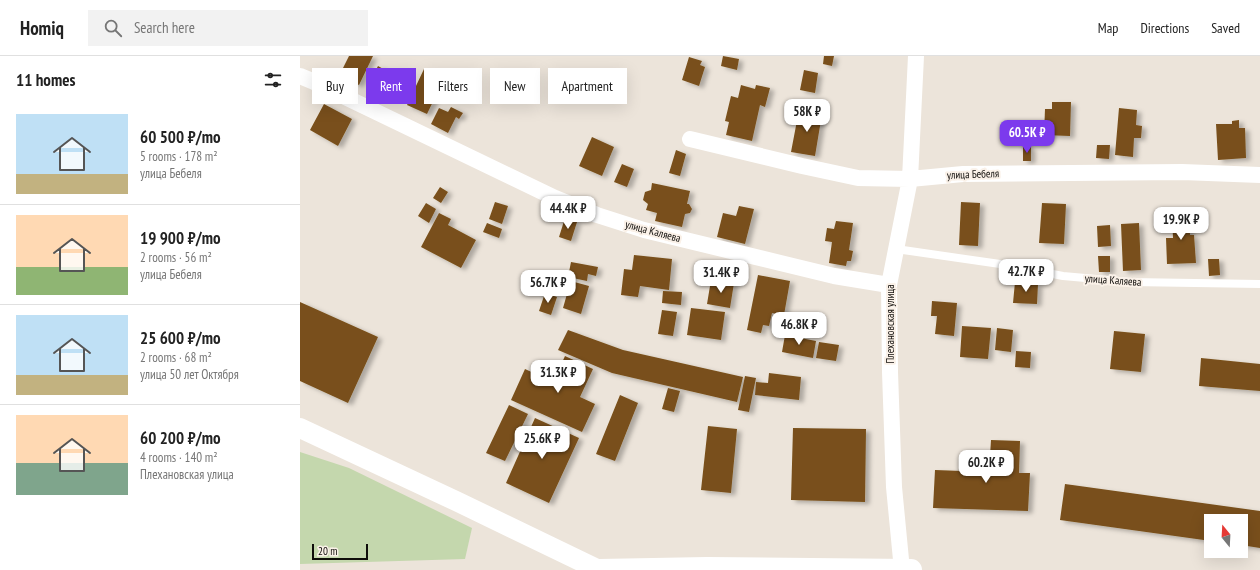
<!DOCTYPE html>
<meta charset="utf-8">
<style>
:root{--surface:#fff;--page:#f2f2f2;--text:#222;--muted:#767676;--line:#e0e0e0;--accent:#7c3aed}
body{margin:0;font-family:"PT Sans Narrow",sans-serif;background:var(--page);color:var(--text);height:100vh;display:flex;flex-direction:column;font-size:15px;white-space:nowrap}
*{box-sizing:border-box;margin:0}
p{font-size:13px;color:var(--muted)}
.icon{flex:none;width:22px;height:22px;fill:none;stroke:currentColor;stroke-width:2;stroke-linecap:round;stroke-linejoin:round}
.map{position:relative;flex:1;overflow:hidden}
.side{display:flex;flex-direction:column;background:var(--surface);width:300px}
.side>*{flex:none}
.guide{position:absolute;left:12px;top:12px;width:380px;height:36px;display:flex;gap:8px}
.needle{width:26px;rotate:342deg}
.buttons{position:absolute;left:904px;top:458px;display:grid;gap:8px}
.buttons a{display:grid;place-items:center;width:44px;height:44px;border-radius:0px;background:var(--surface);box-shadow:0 4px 16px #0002;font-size:20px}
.scale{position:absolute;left:12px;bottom:10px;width:56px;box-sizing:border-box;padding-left:4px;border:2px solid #0f0d0a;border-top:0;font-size:11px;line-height:14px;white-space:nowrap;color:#0f0d0a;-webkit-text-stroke:3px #faf1e8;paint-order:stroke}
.price{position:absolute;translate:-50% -34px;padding:0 9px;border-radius:8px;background:#fff;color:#222;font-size:13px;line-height:26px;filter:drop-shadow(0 1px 2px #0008)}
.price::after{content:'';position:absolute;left:50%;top:24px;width:12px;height:9px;margin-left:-6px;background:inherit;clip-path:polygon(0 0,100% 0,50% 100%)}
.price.current{background:var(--accent);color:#fff}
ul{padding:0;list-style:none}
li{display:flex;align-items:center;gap:12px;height:100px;padding:0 16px}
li+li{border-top:1px solid var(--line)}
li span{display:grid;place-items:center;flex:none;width:112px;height:80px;border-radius:0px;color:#555}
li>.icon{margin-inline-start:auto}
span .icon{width:48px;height:48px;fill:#fffc;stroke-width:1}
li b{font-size:17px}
h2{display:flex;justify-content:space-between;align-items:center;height:48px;padding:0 16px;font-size:17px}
.chip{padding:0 14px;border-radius:0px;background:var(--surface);box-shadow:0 4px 16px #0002;font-size:14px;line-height:36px}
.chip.current{background:var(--accent);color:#fff}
header{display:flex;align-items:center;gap:24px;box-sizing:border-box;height:56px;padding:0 20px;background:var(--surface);border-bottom:1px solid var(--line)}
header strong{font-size:19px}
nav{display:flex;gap:22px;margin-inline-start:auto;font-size:14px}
.search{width:280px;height:36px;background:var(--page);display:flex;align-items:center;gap:10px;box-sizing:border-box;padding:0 14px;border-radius:0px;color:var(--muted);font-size:15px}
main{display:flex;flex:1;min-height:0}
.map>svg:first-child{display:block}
.green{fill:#c4d7ad}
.building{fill:#79501a;filter:url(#shadow)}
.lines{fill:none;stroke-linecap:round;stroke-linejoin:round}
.service{stroke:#fff;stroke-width:8}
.minor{stroke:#fff;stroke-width:16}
.tertiary{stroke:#fff;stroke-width:20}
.secondary{stroke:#fff;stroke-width:22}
.labels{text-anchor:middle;stroke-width:4;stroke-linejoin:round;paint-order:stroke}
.street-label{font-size:11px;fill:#0f0d0a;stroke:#faf1e8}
</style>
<header>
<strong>Homiq</strong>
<div class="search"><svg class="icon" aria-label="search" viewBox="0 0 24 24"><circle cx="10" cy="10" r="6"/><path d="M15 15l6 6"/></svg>Search here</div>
<nav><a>Map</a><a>Directions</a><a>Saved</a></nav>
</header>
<main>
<section class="side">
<h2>11 homes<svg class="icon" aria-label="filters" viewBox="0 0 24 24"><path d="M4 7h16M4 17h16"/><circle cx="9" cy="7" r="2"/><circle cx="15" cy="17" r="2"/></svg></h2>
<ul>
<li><span style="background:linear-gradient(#bfe0f5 75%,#c2b280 0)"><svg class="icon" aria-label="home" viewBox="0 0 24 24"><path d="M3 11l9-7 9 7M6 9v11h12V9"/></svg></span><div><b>60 500 ₽/mo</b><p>5 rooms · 178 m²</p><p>улица Бебеля</p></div></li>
<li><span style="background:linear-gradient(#ffd9b3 65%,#8fb573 0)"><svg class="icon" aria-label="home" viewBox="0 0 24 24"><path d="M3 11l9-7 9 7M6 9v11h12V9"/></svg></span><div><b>19 900 ₽/mo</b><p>2 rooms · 56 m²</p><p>улица Бебеля</p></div></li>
<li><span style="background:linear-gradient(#bfe0f5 75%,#c2b280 0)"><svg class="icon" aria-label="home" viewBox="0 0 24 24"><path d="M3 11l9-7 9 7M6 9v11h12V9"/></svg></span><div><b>25 600 ₽/mo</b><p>2 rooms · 68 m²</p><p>улица 50 лет Октября</p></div></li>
<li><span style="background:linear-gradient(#ffd9b3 60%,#7fa58c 0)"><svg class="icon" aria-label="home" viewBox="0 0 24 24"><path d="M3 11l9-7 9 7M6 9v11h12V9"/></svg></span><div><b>60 200 ₽/mo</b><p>4 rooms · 140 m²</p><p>Плехановская улица</p></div></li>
</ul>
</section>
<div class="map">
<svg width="960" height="514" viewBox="0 0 960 514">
<defs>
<filter id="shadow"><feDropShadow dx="4.5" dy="2.5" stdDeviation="2" flood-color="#0004"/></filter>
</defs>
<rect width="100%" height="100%" fill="#ece4da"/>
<path class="green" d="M 0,396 L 49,412 L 172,472 L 165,503 L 0,508 Z"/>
<path class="building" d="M 49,0 L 73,0 L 59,29 L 39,20 Z
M 423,0 L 439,3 L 437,14 L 421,10 Z
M 524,0 L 534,0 L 532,10 L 523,8 Z
M 389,1 L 402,5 L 400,9 L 405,11 L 399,30 L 382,24 Z
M 78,10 L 87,15 L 76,38 L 66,33 Z
M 124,13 L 144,23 L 127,58 L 107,49 Z
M 504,14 L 518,17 L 515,37 L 500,34 Z
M 441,29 L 455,33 L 456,29 L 470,32 L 465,51 L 460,49 L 452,85 L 426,79 L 429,66 L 425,65 L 431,40 L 438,42 Z
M 752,46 L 771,46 L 770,80 L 744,79 L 745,53 L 752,53 Z
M 24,48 L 52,63 L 38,90 L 10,74 Z
M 151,51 L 163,57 L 159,63 L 156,61 L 148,77 L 131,68 L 139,52 L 148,56 Z
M 819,52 L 837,54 L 836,69 L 842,70 L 841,82 L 834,82 L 833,101 L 815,99 Z
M 499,54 L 522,58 L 515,100 L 491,96 Z
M 939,64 L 939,72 L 945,72 L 946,102 L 918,104 L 916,68 L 932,68 L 932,65 Z
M 292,81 L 314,91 L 302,120 L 279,110 Z
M 797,89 L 810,89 L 809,103 L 796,102 Z
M 723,90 L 731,91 L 731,105 L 723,105 Z
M 376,94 L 386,98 L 380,120 L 369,117 Z
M 322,108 L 334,113 L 327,131 L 314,126 Z
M 352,127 L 390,135 L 387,148 L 389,148 L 392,153 L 390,157 L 385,158 L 382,171 L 355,165 L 357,157 L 346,154 L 348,148 L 343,144 L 345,136 L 351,134 Z
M 140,131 L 148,136 L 141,147 L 133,142 Z
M 195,146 L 208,150 L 202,168 L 189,163 Z
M 661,146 L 680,147 L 678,190 L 659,189 Z
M 126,147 L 136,153 L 129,167 L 118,160 Z
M 742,147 L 766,148 L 764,188 L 739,187 Z
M 439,150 L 454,153 L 445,188 L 417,181 L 423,157 L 436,160 Z
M 889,156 L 890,179 L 894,179 L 896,207 L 867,208 L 866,182 L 873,182 L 872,157 Z
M 139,157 L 151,163 L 148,169 L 176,184 L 161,212 L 121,191 Z
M 265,162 L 277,166 L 271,185 L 259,181 Z
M 536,165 L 553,167 L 549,194 L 553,195 L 551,205 L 547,205 L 546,210 L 529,207 L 532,186 L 525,185 L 527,172 L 534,173 Z
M 187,167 L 202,173 L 199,182 L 183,176 Z
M 839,167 L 841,214 L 823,215 L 821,168 Z
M 810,169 L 811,190 L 798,191 L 797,170 Z
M 334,199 L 372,203 L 369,234 L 340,230 L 338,241 L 321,239 L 324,213 L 332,214 Z
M 798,200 L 810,200 L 810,216 L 799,216 Z
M 908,203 L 919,203 L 920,219 L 909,220 Z
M 271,206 L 298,211 L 296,220 L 288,218 L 287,225 L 268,221 Z
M 458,219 L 490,225 L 484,259 L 472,257 L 469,270 L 463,269 L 461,277 L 447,274 Z
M 267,224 L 289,230 L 281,258 L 263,252 L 267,238 L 263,237 Z
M 411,224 L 434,227 L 430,252 L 407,248 Z
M 715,226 L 738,228 L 737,248 L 713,247 Z
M 363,235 L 382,236 L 381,249 L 362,247 Z
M 245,237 L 257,241 L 251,259 L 239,255 Z
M 632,245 L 657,247 L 654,280 L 635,278 L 637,260 L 631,260 Z
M 0,246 L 78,281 L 48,347 L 0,325 Z
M 391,252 L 425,256 L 421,284 L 387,279 Z
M 362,254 L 377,256 L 373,280 L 358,278 Z
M 662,270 L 691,272 L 688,303 L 660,301 Z
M 697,272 L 713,274 L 711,296 L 695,294 Z
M 268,274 L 323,294 L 443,321 L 437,346 L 312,317 L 258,294 Z
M 814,275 L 845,278 L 841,316 L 810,313 Z
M 485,279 L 516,285 L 513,302 L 482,296 Z
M 519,286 L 539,289 L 536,305 L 516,302 Z
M 716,295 L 731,296 L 730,312 L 715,311 Z
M 265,300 L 293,313 L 280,341 L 295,348 L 282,376 L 211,344 L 225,313 L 253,326 Z
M 901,302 L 960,308 L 960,335 L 899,330 Z
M 469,317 L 501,321 L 499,344 L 455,339 L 456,326 L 468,327 Z
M 445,320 L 456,322 L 449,356 L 438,354 Z
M 368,332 L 380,335 L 374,356 L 362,353 Z
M 320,339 L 338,347 L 315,405 L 296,398 Z
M 209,349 L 228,358 L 205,405 L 186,397 Z
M 235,362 L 279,382 L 249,447 L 206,427 Z
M 408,370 L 437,373 L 431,437 L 401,434 Z
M 493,372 L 566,373 L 565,446 L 491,444 Z
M 691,384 L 720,385 L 719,417 L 730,417 L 728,455 L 633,452 L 635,414 L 689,416 Z
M 765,428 L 960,455 L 960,492 L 941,489 L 941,465 L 911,465 L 911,485 L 760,464 Z"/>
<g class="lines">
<path class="service" d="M 596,193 L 700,208 L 763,220 L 830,226 L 960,228"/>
<path class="minor" d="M 0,20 L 12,25 L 255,142 L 297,159 L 344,174 L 534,220 L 589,229
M 390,83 L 502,110 L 558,122 L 610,123 L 663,118 L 882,116 L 960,119
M 602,514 L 594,431 L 590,316 L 589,229 L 610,123 L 616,0"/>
<path class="tertiary" d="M 0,372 L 156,445 L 299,514"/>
<path class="secondary" d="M 299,514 L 407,512 L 611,514"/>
</g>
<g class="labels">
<g class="street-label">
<text transform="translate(673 118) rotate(-2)" y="4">улица Бебеля</text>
<text transform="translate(353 175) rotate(15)" y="4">улица Каляева</text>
<text transform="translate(813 224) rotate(4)" y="4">улица Каляева</text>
<text transform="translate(590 268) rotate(-90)" y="4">Плехановская улица</text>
</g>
</g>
</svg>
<div class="buttons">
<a><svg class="needle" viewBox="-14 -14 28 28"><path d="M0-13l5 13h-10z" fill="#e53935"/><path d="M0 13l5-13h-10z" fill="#767676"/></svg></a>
</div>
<div class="scale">20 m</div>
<b class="price" style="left:507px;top:77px">58K ₽</b>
<b class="price current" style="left:727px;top:98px">60.5K ₽</b>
<b class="price" style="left:268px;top:174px">44.4K ₽</b>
<b class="price" style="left:881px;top:185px">19.9K ₽</b>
<b class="price" style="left:726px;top:237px">42.7K ₽</b>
<b class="price" style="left:421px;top:238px">31.4K ₽</b>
<b class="price" style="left:248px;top:248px">56.7K ₽</b>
<b class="price" style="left:499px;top:290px">46.8K ₽</b>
<b class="price" style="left:258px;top:338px">31.3K ₽</b>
<b class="price" style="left:242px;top:404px">25.6K ₽</b>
<b class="price" style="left:686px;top:428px">60.2K ₽</b>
<div class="guide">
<a class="chip">Buy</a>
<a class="chip current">Rent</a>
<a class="chip">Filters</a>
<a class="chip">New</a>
<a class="chip">Apartment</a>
</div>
</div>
</main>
